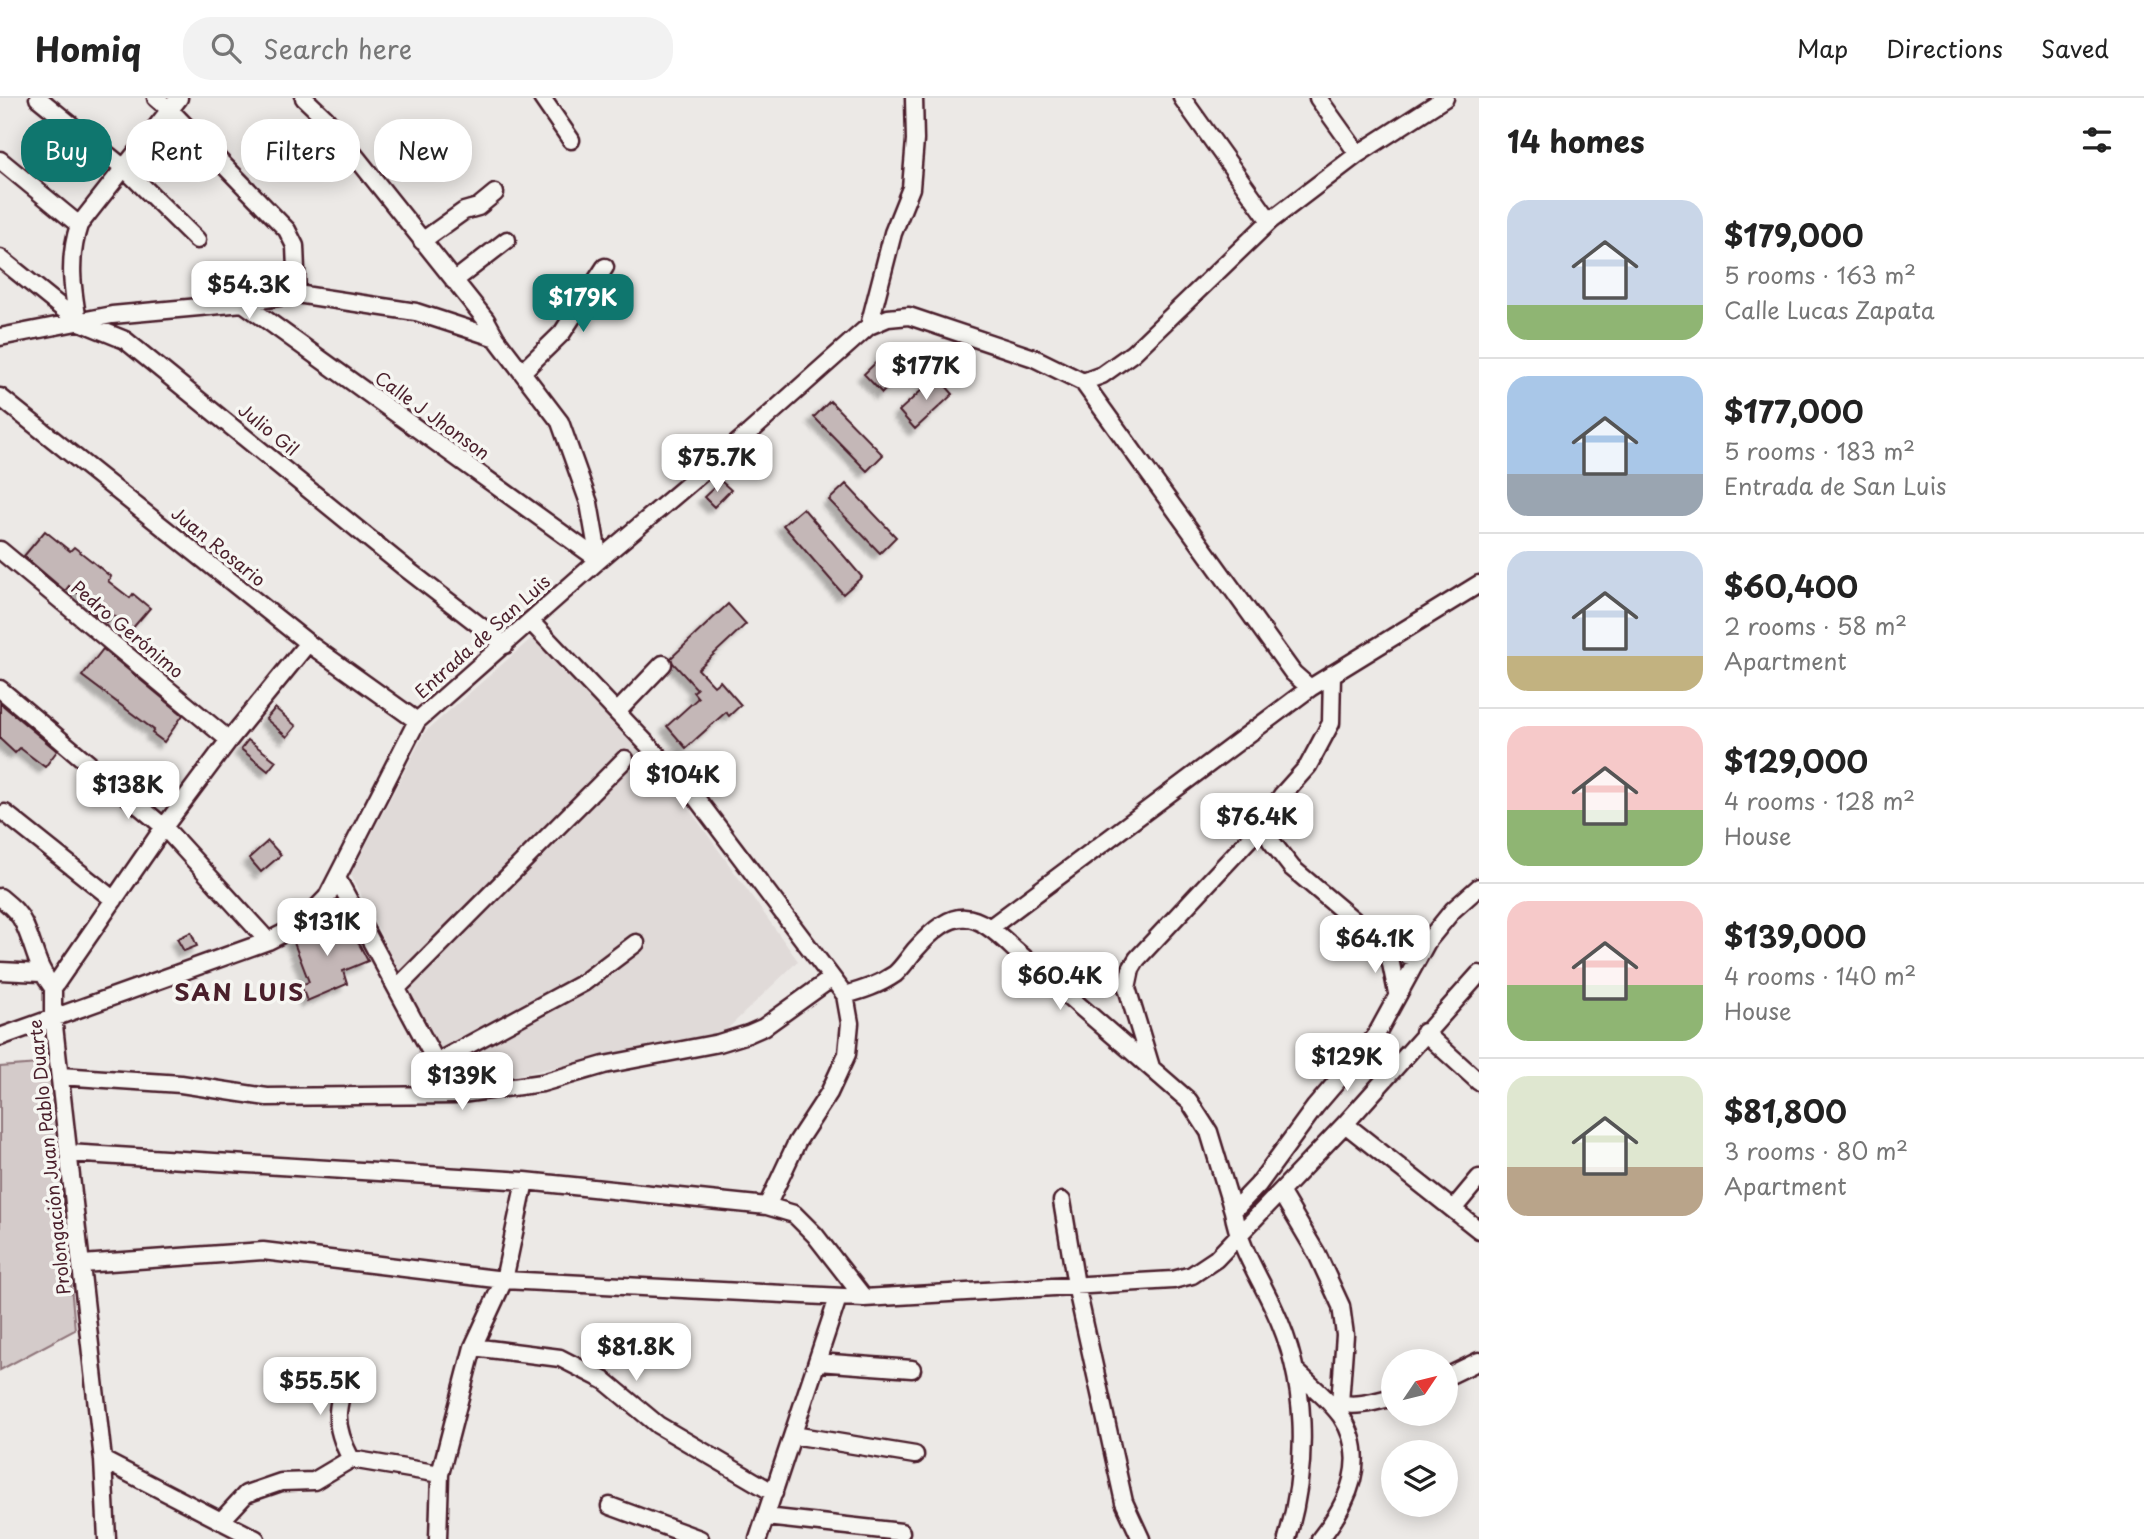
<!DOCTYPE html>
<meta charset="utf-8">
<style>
:root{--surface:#fff;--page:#f2f2f2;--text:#222;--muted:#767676;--line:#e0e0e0;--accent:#0f766e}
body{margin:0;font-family:"Playpen Sans",sans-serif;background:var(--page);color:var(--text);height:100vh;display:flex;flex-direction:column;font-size:26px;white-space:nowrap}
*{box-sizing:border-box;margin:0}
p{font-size:23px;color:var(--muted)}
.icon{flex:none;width:38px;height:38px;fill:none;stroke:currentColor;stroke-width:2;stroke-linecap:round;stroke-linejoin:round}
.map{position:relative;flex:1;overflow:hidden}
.sheet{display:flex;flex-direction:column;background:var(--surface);width:665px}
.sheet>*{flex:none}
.top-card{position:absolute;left:21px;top:21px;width:665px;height:63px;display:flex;gap:14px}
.needle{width:46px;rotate:55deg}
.fabs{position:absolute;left:1381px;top:1251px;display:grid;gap:14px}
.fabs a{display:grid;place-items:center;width:77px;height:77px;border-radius:50%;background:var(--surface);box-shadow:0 4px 18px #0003;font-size:35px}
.price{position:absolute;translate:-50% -60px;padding:0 16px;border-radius:14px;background:#fff;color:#222;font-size:23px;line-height:46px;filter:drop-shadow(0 2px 4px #0008)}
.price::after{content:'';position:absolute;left:50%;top:42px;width:21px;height:16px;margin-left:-10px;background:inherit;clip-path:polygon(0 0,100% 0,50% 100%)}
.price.on{background:var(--accent);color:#fff}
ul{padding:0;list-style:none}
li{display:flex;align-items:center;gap:21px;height:175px;padding:0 28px}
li+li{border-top:2px solid var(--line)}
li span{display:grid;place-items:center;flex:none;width:196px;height:140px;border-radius:21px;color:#555}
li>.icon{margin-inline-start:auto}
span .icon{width:84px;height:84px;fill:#fffc;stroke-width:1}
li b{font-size:30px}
h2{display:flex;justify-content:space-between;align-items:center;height:84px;padding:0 28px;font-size:30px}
.tag{padding:0 24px;border-radius:28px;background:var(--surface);box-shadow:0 4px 18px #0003;font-size:24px;line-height:63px}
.tag.on{background:var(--accent);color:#fff}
header{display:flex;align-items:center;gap:42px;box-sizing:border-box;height:98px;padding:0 35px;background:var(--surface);border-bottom:2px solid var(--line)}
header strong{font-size:33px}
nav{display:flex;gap:38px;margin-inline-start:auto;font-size:24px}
.search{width:490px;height:63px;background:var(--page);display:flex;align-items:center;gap:18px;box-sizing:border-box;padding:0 24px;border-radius:28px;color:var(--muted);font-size:26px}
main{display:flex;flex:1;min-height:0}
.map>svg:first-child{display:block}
.built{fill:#e0dad8}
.green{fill:#d4cbca;stroke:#8f757a;stroke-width:2}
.building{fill:#c4b7b7;stroke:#4a1f2b;stroke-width:2;filter:url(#shadow)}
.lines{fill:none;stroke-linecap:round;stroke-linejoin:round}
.minor-casing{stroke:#4a1f2b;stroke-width:21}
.minor{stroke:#f6f6f2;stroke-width:16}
.labels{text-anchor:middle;stroke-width:7;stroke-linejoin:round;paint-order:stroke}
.street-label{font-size:18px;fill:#4a1f2b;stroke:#f6f6f2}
.district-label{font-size:24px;font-weight:bold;letter-spacing:2px;fill:#4a1f2b;stroke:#f6f6f2}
</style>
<header>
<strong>Homiq</strong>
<div class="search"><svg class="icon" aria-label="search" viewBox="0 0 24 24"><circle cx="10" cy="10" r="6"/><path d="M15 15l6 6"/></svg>Search here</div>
<nav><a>Map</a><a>Directions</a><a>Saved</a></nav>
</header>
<main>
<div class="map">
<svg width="1479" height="1441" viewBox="0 0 1479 1441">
<defs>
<filter id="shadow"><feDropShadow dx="-6" dy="6" stdDeviation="2" flood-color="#0004"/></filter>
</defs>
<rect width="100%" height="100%" fill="#ece9e6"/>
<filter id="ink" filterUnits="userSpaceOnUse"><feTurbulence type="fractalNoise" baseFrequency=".0143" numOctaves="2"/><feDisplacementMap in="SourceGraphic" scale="14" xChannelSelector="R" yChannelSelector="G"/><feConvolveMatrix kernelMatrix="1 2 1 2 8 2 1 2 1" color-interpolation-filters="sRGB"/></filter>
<g filter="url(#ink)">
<path class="built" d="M 533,539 L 675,691 L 798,863 L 721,937 L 456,989 L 351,776 L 425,634 Z"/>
<path class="green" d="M 51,965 L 75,1232 L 0,1272 L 0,969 Z"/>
<path class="building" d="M 894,247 L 913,266 L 882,295 L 864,276 Z
M 937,278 L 953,296 L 915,331 L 899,313 Z
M 830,303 L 883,357 L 867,373 L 814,319 Z
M 721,383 L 731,392 L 714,409 L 704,399 Z
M 846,386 L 896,439 L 880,455 L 829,402 Z
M 803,410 L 862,479 L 843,496 L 783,427 Z
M 45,433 L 70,453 L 74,449 L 93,464 L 111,479 L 108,483 L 130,500 L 133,496 L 150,510 L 131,532 L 113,517 L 107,525 L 89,511 L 92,507 L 69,488 L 65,493 L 24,458 Z
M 728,506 L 746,526 L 698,571 L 714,588 L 720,583 L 741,607 L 729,618 L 726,614 L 686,650 L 667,628 L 698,600 L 693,594 L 697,591 L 673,565 L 671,560 Z
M 103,551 L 183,617 L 164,644 L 152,635 L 154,632 L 82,578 Z
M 0,605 L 57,653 L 45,669 L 20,650 L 15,655 L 0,641 Z
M 275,610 L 296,628 L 287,639 L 266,621 Z
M 248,642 L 276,663 L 268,673 L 241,651 Z
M 268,743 L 281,757 L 261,774 L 249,760 Z
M 318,824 L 340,830 L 357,842 L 368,863 L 343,873 L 347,886 L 307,903 L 301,887 L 309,884 L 293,842 L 305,836 Z
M 191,834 L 197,848 L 184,853 L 177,841 Z"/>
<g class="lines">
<defs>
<path id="minor" d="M 38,0 L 124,70 L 197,142
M 156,0 L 170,12 L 287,132 L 295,148 L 297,196
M 304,0 L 325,20 L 486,222 L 496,240 L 560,324 L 589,405 L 599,462
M 542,0 L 571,42
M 1182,0 L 1270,123
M 1318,0 L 1358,56
M 0,62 L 79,127
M 422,143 L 464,113 L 478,109 L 495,95
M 0,160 L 78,223 L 125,242 L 404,469 L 505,547
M 454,183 L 507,142
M 243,205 L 599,462
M 78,223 C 72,189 68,161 79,127 L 179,0
M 869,228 L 893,135 L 911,90 L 915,42 L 914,0
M 0,239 L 112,217 L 243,205 L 297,196 L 416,214 L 496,240
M 523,273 L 562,235 L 605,169
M 1083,284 L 1102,277 L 1133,255 L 1270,123 L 1358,56 L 1445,0
M 0,299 L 308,545 L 417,623
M 0,452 L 229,642
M 530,523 L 687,688 L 845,897 L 850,925 L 847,956 L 829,995 L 797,1044 L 767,1108
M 1332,576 L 1331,625 L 1308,668 L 1282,697 L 1266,723 L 1271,743 L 1292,770 L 1388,851 L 1417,860
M 0,591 L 164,729 L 268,843
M 617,614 L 663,566
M 5,715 L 114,802
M 337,780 L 454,997
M 0,799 C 9,807 18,813 23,824 C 35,848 35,867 53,890
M 991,829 L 1310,590
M 1388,851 L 1397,895
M 0,873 L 41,875
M 397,890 L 625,661
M 845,897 C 863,892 879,887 895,876 C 903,869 909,859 916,851 C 955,807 974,812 1014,851 L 1189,1003 L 1209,1034 L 1233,1113
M 1424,934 L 1479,984
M 0,939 L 268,843 L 300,827 L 327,799 L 417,623 L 599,462 L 749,335 L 869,228 L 888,220 L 909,218 L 1034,260 L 1083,284 L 1293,575 L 1310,590 L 1479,486
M 437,964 L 583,885 L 636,845
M 1151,969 L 1127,890 L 1131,871 L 1137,861 L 1266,723
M 60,978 L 181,986 L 267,999 L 454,997 L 542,985 L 604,967 L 719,945 L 748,936 L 764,929 L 832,880
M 1345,1026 L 1479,1132
M 68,1055 L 525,1083 L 767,1108 L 794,1116 L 815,1137 L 864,1200
M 1281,1095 L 1317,1156 L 1341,1208 L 1345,1237 L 1340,1305 C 1356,1310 1377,1303 1393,1299
M 1062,1103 L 1076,1187 L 1124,1404 L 1141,1441
M 1454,1110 L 1479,1080
M 82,1166 L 263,1153 L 504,1182 L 864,1200 L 1173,1182 L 1192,1177 L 1216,1161 L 1345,1026 L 1479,876
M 473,1249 L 560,1260 L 605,1283 L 658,1327 L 774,1395
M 818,1264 L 912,1271
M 1295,1272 C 1310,1287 1329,1301 1341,1318 C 1370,1361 1348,1405 1320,1441
M 348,1274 C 336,1310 332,1325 351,1361
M 1446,1279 L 1479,1263
M 793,1337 L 915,1357
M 103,1362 L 256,1441
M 610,1408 L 700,1441
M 766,1419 L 901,1434
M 221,1423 L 246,1396 L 281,1384 L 314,1383 L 351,1361 L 440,1376
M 107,1441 L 103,1362 L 53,919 L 53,890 L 164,729 L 229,642 L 308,545
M 438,1441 L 440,1376 L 473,1249 L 504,1182 L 525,1083
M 758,1441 L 838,1200
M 1287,1441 C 1309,1366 1308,1282 1274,1211 C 1259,1178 1239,1149 1233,1113 L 1258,1087 L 1315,1009 L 1375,939 L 1427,844 L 1453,812 L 1479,789"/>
</defs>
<use href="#minor" class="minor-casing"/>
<use href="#minor" class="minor"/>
</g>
</g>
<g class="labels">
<g class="street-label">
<text transform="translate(432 318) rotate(36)" y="6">Calle J Jhonson</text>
<text transform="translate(268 332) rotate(39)" y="6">Julio Gil</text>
<text transform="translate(218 449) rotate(39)" y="6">Juan Rosario</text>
<text transform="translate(127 532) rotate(40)" y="6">Pedro Gerónimo</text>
<text transform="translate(483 539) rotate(-42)" y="6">Entrada de San Luis</text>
<text transform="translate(50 1059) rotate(-96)" y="6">Prolongación Juan Pablo Duarte</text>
</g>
<g class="district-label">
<text x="240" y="903">SAN LUIS</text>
</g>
</g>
</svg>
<div class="fabs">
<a><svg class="needle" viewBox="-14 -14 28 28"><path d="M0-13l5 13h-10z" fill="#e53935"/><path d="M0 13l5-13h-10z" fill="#767676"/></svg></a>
<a><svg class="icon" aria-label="layers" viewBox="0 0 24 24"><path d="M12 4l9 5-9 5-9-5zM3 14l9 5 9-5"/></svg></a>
</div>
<b class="price" style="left:249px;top:223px">$54.3K</b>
<b class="price on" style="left:583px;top:236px">$179K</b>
<b class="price" style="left:926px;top:304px">$177K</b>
<b class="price" style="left:717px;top:396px">$75.7K</b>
<b class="price" style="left:683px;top:713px">$104K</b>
<b class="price" style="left:128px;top:723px">$138K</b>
<b class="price" style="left:1257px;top:755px">$76.4K</b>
<b class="price" style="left:327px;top:860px">$131K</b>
<b class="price" style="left:1375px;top:877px">$64.1K</b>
<b class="price" style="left:1060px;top:914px">$60.4K</b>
<b class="price" style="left:1347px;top:995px">$129K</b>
<b class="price" style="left:462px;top:1014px">$139K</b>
<b class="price" style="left:636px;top:1285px">$81.8K</b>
<b class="price" style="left:320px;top:1319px">$55.5K</b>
<div class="top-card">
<a class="tag on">Buy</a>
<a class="tag">Rent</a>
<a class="tag">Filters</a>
<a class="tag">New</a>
</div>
</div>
<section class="sheet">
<h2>14 homes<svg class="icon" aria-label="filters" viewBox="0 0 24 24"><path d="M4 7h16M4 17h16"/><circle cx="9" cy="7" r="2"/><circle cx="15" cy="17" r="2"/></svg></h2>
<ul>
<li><span style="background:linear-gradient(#c9d6e8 75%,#8fb573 0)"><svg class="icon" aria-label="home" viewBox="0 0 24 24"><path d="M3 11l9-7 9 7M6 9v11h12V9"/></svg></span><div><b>$179,000</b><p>5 rooms · 163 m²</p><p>Calle Lucas Zapata</p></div></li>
<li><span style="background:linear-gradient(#a9c7e8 70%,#9aa5b1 0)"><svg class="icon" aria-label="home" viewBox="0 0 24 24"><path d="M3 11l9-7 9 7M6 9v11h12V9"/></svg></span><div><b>$177,000</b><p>5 rooms · 183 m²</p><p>Entrada de San Luis</p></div></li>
<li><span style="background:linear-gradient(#c9d6e8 75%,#c2b280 0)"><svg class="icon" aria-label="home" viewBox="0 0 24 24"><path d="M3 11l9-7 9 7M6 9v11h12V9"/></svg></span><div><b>$60,400</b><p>2 rooms · 58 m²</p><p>Apartment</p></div></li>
<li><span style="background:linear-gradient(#f6c9c9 60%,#8fb573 0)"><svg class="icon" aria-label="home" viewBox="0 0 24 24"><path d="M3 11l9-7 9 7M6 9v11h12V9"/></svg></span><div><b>$129,000</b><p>4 rooms · 128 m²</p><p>House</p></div></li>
<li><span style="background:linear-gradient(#f6c9c9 60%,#8fb573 0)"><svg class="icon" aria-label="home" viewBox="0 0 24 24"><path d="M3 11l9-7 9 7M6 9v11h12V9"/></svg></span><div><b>$139,000</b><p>4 rooms · 140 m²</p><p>House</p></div></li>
<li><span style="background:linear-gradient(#dfe7d0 65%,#b9a48a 0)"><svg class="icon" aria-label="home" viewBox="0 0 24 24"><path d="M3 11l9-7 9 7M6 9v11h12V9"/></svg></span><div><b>$81,800</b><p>3 rooms · 80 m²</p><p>Apartment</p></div></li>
</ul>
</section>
</main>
